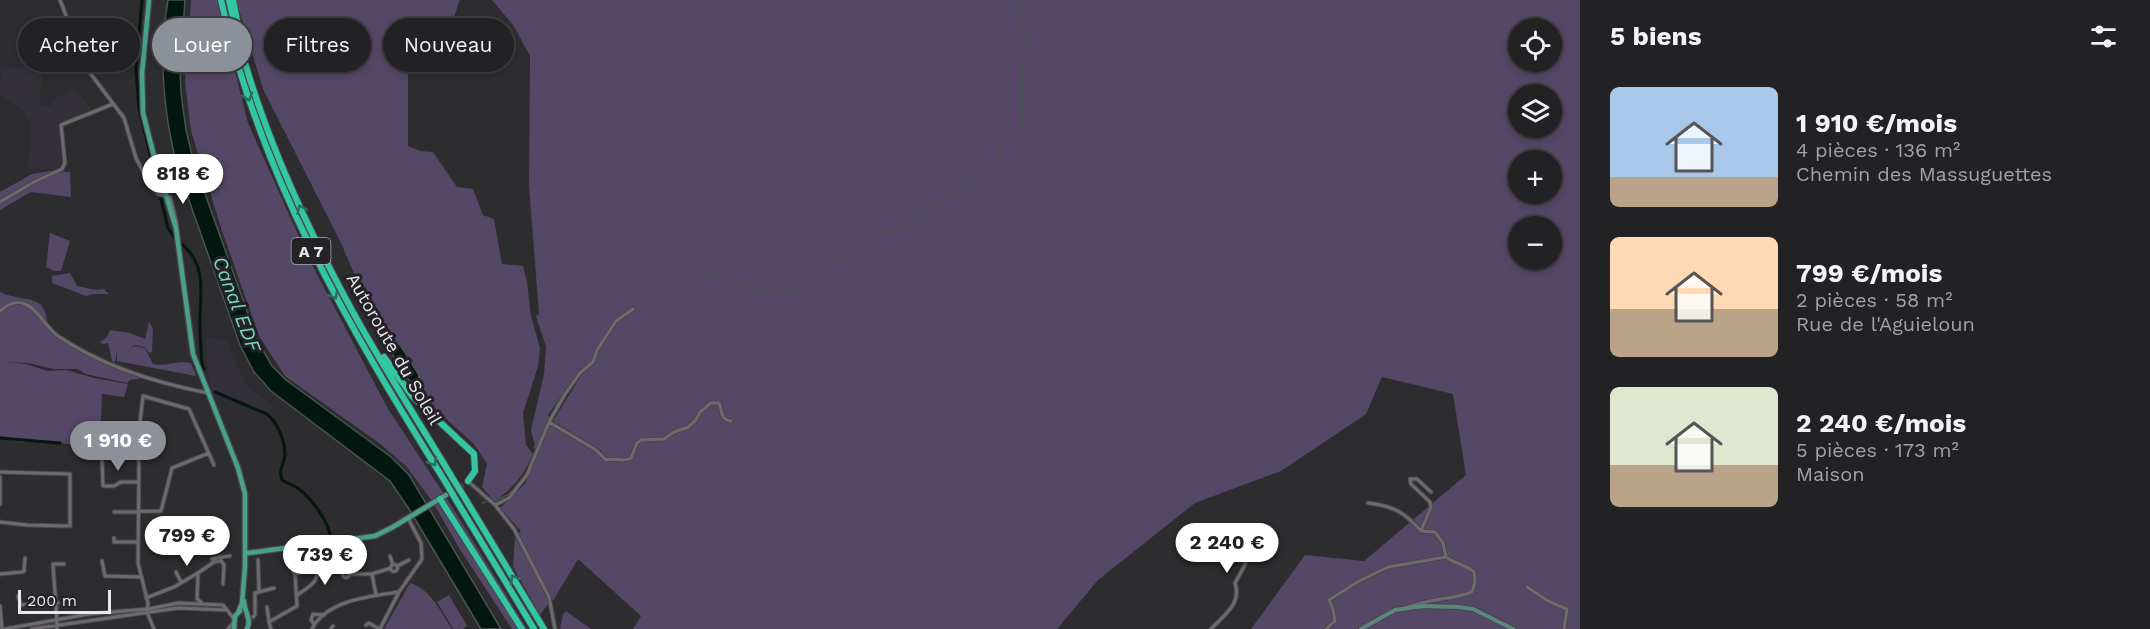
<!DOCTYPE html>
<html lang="fr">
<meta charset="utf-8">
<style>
:root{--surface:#222123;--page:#2e2e30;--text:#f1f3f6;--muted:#a2a3a6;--line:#3f3e41;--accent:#8c9099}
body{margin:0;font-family:"Work Sans",sans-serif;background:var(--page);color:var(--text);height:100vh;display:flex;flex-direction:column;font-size:22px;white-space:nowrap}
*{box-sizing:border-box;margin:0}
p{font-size:20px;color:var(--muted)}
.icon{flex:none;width:33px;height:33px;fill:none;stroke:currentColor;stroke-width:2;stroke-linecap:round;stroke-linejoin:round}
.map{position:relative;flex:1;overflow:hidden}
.side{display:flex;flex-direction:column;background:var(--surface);width:570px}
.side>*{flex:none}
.banner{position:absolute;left:18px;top:18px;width:570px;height:54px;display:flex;gap:12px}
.controls{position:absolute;left:1508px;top:18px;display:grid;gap:12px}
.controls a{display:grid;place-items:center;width:54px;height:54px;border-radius:50%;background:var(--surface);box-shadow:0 3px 9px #0003,0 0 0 2px var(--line);font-size:30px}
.scale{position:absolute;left:18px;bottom:15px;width:93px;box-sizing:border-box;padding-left:6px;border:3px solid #e9e8eb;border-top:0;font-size:16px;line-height:21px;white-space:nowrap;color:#e9e8eb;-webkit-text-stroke:4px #242226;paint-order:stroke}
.price{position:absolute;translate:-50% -51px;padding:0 14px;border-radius:21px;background:#fff;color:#222;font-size:20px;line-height:39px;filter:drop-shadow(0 2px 3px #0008)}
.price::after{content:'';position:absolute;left:50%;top:36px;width:18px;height:14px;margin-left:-9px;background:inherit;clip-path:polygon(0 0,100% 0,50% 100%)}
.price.selected{background:var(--accent);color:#fff}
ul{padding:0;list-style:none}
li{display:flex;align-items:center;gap:18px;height:150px;padding:0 30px}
li span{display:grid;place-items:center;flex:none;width:168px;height:120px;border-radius:9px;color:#555}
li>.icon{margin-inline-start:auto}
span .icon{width:72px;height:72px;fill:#fffc;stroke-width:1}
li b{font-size:26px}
h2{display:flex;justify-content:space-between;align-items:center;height:72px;padding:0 30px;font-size:26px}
.tag{padding:0 21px;border-radius:27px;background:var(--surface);box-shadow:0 3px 9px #0003,0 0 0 2px var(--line);font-size:21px;line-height:54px}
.tag.selected{background:var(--accent);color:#fff}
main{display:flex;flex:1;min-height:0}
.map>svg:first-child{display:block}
.built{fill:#34303a}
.green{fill:#554766;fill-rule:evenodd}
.water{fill:#031610;stroke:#485552;stroke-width:1.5}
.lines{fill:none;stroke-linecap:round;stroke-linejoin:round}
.stream{stroke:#485552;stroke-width:1.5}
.canal{stroke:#031610;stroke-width:3}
.primary-tunnel{stroke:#49484b;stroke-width:4.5;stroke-dasharray:4.5 2;stroke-linecap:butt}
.street-casing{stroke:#49474a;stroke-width:5}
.secondary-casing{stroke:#49474a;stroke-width:6}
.primary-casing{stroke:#49474a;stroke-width:7}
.highway-casing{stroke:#49474a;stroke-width:8}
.street{stroke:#6c6a6e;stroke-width:3}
.secondary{stroke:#5b867e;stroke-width:4}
.primary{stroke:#49a18d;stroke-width:4.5}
.highway{stroke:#32c6a2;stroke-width:6}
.highway-bridge-casing{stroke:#49474a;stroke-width:8;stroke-linecap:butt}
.highway-bridge{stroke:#32c6a2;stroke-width:6}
.oneway{stroke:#2a6c5e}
.labels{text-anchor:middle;stroke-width:6;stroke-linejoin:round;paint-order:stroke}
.shield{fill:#242226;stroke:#aeadb0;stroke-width:1.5}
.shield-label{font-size:16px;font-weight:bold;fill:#e9e8eb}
.street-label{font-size:18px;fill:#e9e8eb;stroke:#242226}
.water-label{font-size:20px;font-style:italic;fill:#76dbbc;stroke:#242226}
</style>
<main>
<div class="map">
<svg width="1580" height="629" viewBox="0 0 1580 629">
<rect width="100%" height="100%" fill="#2d2c2f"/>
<path class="built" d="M 43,66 L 39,105 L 52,106 L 52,100 L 72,91 L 82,96 L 92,111 L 66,121 L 60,120 L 57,124 L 63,163 L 61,167 L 56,169 L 28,169 L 31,126 L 23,110 L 0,94 L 1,68 Z
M 206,338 L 226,340 L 245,384 L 274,407 L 268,414 L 213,394 L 208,373 Z"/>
<path class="green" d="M 191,0 L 217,0 L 248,123 L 309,259 L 387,407 L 444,494 L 432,501 L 406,466 L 379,443 L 285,376 L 259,336 L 222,231 L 191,131 L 185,82 Z
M 236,0 L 461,0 L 459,1 L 452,25 L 439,39 L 405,31 L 408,48 L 408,146 L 420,151 L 433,152 L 457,187 L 473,189 L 483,215 L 494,219 L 502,264 L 523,266 L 527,282 L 531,316 L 540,348 L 538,366 L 523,413 L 526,445 L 533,454 C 524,475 513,489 494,501 L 482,487 L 487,464 L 474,444 L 422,397 L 371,313 L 341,243 L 263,89 Z
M 492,0 L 1580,0 L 1580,629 L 1251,629 L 1305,555 L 1364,561 L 1466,475 L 1453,394 L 1382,377 L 1366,414 L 1281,471 L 1195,503 L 1098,580 L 1057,629 L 633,629 L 641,616 L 578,559 L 553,601 L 518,534 L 521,531 L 500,508 L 525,484 L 537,455 L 531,430 L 544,374 L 546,347 L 536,316 L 539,314 L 529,186 L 530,56 L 513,25 ZM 1518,28 L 1551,28 L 1551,62 L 1518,62 ZM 1518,94 L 1551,94 L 1551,128 L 1518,128 ZM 1518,160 L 1551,160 L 1551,194 L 1518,194 ZM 1518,226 L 1551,226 L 1551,260 L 1518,260 ZM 589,363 L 553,421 L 602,451 L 599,454 L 551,425 L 548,415 L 579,370 Z
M 50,171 L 70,172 L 71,197 L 31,192 L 0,210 L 0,192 L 32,174 Z
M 50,233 L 70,241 L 61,271 L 54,271 L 46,267 Z
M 70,273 L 77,286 L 96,290 L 104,289 L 109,294 L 93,294 L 86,296 L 52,283 L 52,276 Z
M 0,292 C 13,299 31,297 40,304 C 48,311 46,326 52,333 C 55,337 60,339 64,341 C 89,358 117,367 144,378 L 130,380 L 127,383 L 85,374 L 78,369 L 53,369 L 29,363 L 6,362 L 26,364 L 48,371 L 66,370 L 94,378 L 128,384 L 124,397 L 102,394 L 100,451 C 75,444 52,441 25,440 L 24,442 L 0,439 Z
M 149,322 L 153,328 L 152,352 L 149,353 L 145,347 L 134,345 L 130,349 L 134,346 L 145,348 L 153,364 C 168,367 175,360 191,363 L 196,376 L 117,361 L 117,351 L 115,362 L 112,361 L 108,343 L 102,344 L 100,342 L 107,337 L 110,330 L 130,333 L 145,339 Z
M 446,497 L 527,629 L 512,629 L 459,548 L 434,504 Z
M 515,537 L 547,595 L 548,604 L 540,615 L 513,567 Z
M 410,583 C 431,589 440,611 452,629 L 384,629 Z
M 449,595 L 467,626 L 463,629 L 453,629 L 437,602 Z
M 566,611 L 591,629 L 560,629 L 563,614 Z"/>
<path class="water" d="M 168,0 L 185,0 L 180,69 L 181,93 L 186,130 L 194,163 L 258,342 L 272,366 L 286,380 L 391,457 L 409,475 L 501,629 L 481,629 L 409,509 L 390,481 L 271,391 L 254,372 L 240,345 L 178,169 C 163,113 158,58 168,0 Z
M 398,344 L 400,345 L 419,375 L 418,380 L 412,382 L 408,379 L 391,352 L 394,346 Z"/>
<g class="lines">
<path class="stream" d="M 595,360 L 625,344 L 645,327 L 660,309 L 671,292 L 710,274 L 721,274 L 744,287 L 777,292 L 793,290 L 809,281 L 836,258 L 865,247 L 880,233 L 904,226 L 978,177 L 995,163 L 999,155 L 999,143 L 1018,133 L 1023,126 L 1022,66 L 1027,33 C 1019,21 1017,15 1019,0
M 563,393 L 578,372 L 591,362
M 534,448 L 561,397
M 529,466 L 532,459
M 493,502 L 509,494 L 519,483
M 482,503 L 486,502"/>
<path class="canal" d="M 142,0 L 136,69 L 139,109 L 168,228 L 175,238
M 182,244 C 209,268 199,296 200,327 C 200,340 201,352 202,364 L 204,369
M 215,392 L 267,414 C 278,423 285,441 285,455 C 284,466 278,467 282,480 C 287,483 294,485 299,489 C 313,500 328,521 331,538
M 0,438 L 60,443
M 269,552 L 332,545"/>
<path class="primary-tunnel" d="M 449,493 L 463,485"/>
<defs>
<path id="street" d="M 60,0 L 87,69 L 124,118 L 136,158 L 149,183 L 158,194 L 170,197 L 177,225
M 0,202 L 34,182 L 62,169 L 65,163 L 61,125 L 113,104
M 0,311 C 7,305 15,300 25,304 C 39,310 45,327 58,336 C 102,366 156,383 208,393
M 549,422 L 596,450 L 606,460 C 615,457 623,463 631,458 L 637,443 L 641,440 L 664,439 L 674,432 L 688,427 L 695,421 L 701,411 L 711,403 L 719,403 C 723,411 719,419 731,421
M 137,449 L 154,451
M 102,461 L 103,486 L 114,486 L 121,482 L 139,482
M 0,472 L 70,474 L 70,526
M 0,477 L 0,504
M 469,482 L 495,505 L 514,529 L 549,597 L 555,629
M 1368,503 C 1394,506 1404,512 1421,531 L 1435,532 L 1443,543 L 1446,557 C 1455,564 1465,564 1474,572 L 1475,582 L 1472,592 C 1452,600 1430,598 1408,607
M 495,505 L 509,498 L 527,475 L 549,422 L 565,394 L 580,373 L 593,362 L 597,350 L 616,321 L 633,309
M 114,512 L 161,511 L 172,468 L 209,453
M 0,522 L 27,525 L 67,526
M 1421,531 L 1431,507 L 1430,502 L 1411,484 L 1410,479 L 1417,479 L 1431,492
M 114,538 L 114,542 L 137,542
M 390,556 L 393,565
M 221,557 L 230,556
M 258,560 L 259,590
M 102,561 L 105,576 L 141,577
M 214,562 L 212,559 L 221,557 L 221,561
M292.5 569a4.5 4.5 0 1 1 9 0a4.5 4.5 0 1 1-9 0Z
M390.5 568a3.5 3.5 0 1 1 7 0a3.5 3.5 0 1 1-7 0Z
M 397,566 L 409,560
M342.5 574a3.5 3.5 0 1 1 7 0a3.5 3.5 0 1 1-7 0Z
M 176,572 L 181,582
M 198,573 L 214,562 L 221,561 L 224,565 L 223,584
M 0,574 L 22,572 L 24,571 L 25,558
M 350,574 L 372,574 L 391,568
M 372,574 L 376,595
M 1527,587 L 1548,601 L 1567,609 L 1564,629
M 297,595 C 314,584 320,581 318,558
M 18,596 L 21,605 L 58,603
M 146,598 L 174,587 L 198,573 L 197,599 L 201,602
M 0,606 L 2,629
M 267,607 L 269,622
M 253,617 L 255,615 L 255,593 L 274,588
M 314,624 L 311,620 L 313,614 L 324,615
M 366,625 L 369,623 L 379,629
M 5,629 L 89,614 L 148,609 L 179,603 L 223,605 L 234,619
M 32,629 L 178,608 L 226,610
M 57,629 C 57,607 54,586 53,564 L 64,564
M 154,629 L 147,612 L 148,603 L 138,563 L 139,463 L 137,449 L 143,396 L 189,409 L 214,465
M 228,629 L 234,622
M 271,629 L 269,622 L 297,606 L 295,573
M 312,629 C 326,600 371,596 399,592
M 331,629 L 333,626
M 380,629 L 399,592 L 422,559 L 421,543 L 408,518
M 1211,629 C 1224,615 1242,604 1235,583 L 1245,565 L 1247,544 L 1260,534
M 1326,629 L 1335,621 L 1333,609 L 1329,600 L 1359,581 L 1388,567 L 1446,557"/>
<path id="secondary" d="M 1361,629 L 1395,610 L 1423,606 L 1459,607 L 1473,609 L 1513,629"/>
<path id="primary" d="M 149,0 L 142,73 L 143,113 L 154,156 L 176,228 L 193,354 L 238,468 L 245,494 L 245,567 L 242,603 L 239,611
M 248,553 L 375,536 L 393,527 L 446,495
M 244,601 C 244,611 252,619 247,629
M 234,629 L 235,616 L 240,611"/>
<path id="highway" d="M 221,0 C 260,177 351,331 446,483
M 229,0 C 253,114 303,222 359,323 C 389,376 422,427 453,479
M 233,0 L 237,20
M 384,357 L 412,396 L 474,454 L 475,471 L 468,481
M 463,495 L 544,629
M 440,499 L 522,629
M 456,500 L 534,629"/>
</defs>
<use href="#street" class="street-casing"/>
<use href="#secondary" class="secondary-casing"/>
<use href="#primary" class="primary-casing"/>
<use href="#highway" class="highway-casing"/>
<use href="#street" class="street"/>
<use href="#secondary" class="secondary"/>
<use href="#primary" class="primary"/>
<use href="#highway" class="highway"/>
<defs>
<path id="highway-bridge" d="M 453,479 L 463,495
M 446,483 L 456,500"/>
</defs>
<use href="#highway-bridge" class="highway-bridge-casing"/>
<use href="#highway-bridge" class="highway-bridge"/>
</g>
<defs><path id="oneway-chevron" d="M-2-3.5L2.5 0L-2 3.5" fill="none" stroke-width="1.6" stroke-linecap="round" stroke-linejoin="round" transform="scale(1.5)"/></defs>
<g class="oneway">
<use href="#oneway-chevron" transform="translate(248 97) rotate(72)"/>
<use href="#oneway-chevron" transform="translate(301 209) rotate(-114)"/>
<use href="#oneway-chevron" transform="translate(334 295) rotate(62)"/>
<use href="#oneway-chevron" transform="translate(433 462) rotate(58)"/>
<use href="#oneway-chevron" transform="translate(514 579) rotate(-121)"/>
</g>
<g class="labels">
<rect class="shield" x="291.5" y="238" width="39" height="26" rx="4.5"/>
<g class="shield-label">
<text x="311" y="257">A 7</text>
</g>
<g class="street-label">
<text transform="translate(394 349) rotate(60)" y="6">Autoroute du Soleil</text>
</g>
<g class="water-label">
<text transform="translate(237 304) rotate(69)" y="7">Canal EDF</text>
</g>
</g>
</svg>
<div class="controls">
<a><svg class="icon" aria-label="locate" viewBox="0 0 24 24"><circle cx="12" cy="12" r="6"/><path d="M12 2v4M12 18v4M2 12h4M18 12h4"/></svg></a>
<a><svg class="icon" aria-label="layers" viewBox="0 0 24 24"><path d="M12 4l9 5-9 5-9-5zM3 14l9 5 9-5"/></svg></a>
<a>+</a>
<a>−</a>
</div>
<div class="scale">200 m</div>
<b class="price" style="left:183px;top:205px">818 €</b>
<b class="price selected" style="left:118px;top:472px">1 910 €</b>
<b class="price" style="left:187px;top:567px">799 €</b>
<b class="price" style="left:1227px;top:574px">2 240 €</b>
<b class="price" style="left:325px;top:586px">739 €</b>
<div class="banner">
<a class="tag">Acheter</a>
<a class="tag selected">Louer</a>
<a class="tag">Filtres</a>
<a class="tag">Nouveau</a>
</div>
</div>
<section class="side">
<h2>5 biens<svg class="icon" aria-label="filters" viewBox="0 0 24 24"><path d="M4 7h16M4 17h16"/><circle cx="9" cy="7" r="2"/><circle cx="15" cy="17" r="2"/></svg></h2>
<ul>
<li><span style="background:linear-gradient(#a9c7e8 75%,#b9a48a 0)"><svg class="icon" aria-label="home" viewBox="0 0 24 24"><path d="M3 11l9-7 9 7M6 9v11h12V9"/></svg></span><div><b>1 910 €/mois</b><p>4 pièces · 136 m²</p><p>Chemin des Massuguettes</p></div></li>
<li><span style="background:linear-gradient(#ffd9b3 60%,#b9a48a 0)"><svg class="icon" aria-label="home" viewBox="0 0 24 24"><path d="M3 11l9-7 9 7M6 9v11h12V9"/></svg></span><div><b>799 €/mois</b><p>2 pièces · 58 m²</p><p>Rue de l'Aguieloun</p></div></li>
<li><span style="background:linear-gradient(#dfe7d0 65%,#b9a48a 0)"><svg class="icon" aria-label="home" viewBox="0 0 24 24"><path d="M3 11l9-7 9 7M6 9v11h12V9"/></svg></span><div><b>2 240 €/mois</b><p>5 pièces · 173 m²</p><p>Maison</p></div></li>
</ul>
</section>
</main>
